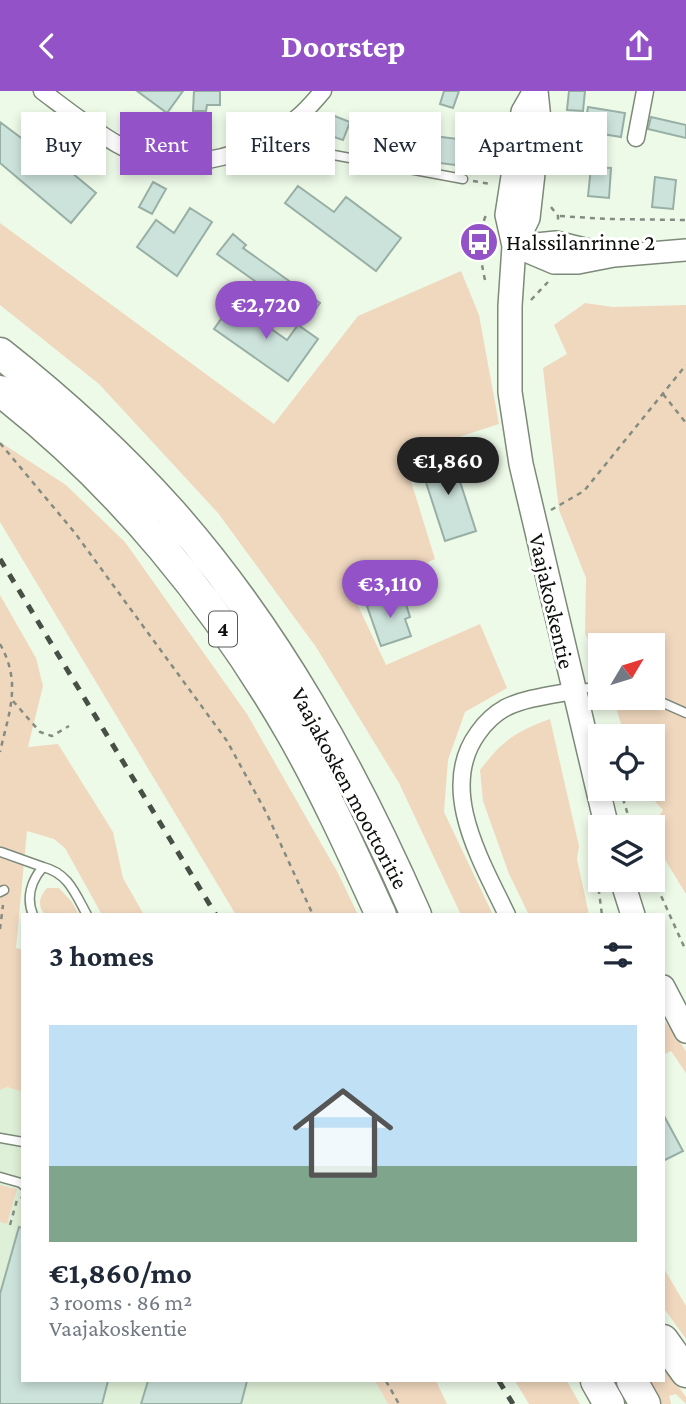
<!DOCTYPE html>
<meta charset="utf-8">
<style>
:root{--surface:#fff;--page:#f6f6f7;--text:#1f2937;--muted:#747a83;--accent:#9352c7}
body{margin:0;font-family:"Crimson Pro",serif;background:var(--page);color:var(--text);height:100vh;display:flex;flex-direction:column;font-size:26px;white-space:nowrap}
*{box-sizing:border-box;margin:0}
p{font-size:23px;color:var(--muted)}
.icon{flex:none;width:38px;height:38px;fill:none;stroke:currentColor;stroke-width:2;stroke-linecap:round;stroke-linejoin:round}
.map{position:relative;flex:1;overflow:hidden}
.panel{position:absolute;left:21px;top:822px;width:644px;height:469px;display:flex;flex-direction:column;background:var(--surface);border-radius:0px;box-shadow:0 4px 10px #0003}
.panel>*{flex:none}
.hud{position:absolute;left:21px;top:21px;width:644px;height:63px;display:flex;gap:14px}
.needle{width:46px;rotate:52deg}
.tools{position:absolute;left:588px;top:542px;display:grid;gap:14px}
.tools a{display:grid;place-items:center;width:77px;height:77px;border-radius:0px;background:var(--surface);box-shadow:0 4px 10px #0003;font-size:35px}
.price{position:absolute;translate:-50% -60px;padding:0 16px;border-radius:24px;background:var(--accent);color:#fff;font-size:23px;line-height:46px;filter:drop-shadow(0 2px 4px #0008)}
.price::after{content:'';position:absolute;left:50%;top:42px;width:21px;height:16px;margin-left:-10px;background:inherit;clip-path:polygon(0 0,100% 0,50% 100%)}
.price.active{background:#222;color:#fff}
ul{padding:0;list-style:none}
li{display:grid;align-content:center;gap:14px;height:371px;padding:0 28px}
li span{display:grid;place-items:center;height:217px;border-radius:0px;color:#555}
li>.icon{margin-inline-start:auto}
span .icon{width:126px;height:126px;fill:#fffc;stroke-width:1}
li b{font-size:30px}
h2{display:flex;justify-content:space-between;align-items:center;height:84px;padding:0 28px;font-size:30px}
.chip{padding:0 24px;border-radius:0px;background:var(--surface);box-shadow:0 4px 10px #0003;font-size:24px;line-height:63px}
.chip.active{background:var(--accent);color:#fff}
header{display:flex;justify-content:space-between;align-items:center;height:91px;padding:0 28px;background:var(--accent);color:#fff;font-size:32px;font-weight:700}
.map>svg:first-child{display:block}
.built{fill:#dff0d8}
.green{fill:#f0d8bf}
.building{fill:#cce3db;stroke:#98afa6;stroke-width:2}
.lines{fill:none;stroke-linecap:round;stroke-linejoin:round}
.service-casing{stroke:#7d8979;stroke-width:11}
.minor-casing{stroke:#7d8979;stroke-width:19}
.tertiary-casing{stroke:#7d8979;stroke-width:24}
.secondary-casing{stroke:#7d8979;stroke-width:26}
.motorway-casing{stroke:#7d8979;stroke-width:33}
.path{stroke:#848c81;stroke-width:2.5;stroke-dasharray:5 5;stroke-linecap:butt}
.service{stroke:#fff;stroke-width:8}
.minor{stroke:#fff;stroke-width:16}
.tertiary{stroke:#fff;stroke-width:21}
.secondary{stroke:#fff;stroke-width:23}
.motorway{stroke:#fff;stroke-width:30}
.rail{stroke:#484f46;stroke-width:5;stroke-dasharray:9 9;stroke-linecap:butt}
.labels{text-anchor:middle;stroke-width:6;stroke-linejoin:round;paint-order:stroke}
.shield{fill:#fff;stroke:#555854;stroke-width:2}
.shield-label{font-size:21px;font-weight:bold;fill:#0c100b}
.poi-label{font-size:23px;fill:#0c100b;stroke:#fff;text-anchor:start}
.street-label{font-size:23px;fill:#0c100b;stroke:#fff}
</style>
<header><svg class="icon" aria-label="back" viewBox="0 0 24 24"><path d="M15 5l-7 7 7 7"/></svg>Doorstep<svg class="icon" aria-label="share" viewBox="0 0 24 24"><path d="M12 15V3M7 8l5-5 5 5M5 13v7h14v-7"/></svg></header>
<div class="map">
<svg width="686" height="1313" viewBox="0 0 686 1313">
<rect width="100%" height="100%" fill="#edfae8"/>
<path class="built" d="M 7,996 L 23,1001 L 23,1290 L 375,1290 L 388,1313 L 0,1313 L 0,999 Z"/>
<path class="green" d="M 0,132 L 274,333 L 358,225 L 461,180 L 479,224 L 499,333 L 403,364 L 435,468 L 353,504 L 386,574 L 480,533 L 507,597 L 465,621 L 448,669 L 444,721 L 493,824 L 461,824 L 399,692 L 316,556 L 218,422 L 99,293 L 0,214 Z
M 585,212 L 613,216 L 686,214 L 686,803 L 664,767 L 655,731 L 663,719 L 644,698 L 653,698 L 653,646 L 625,646 L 617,620 L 622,607 L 653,607 L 653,555 L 600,555 L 599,569 L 585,543 L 586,487 L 559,419 L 543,277 L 567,263 L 554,234 Z
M 0,351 L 66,394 L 125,451 L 247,623 L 338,782 L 358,824 L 236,824 L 0,431 Z
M 0,504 L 36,567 L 43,595 L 28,656 L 58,653 L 113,741 L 123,787 L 144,824 L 102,824 L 65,757 L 54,748 L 27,740 L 16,857 L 23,859 L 23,1001 L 7,996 L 0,999 Z
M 550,628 L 579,755 L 577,768 L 589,824 L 529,824 L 509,783 L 483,710 L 480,679 C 503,649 515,641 550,628 Z
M 47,797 L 59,797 L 72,811 L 79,824 L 45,824 C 37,814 39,806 47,797 Z
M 664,929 L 686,960 L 686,982 L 671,960 L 663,964 Z
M 0,1094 L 17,1098 L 7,1133 L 0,1131 Z
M 663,1176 L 686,1215 L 686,1248 L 663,1216 Z
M 663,1274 L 686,1306 L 686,1313 L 676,1303 L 669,1305 L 671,1313 L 662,1313 L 649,1290 L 663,1290 Z
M 375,1290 L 436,1290 L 447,1313 L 388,1313 Z
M 515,1290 L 567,1290 L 580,1313 L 529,1313 Z"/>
<path class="building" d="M 137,0 L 183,0 L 167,22 Z
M 194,0 L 220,0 L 220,14 L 207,14 L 206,20 L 193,20 Z
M 444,0 L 459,0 L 453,17 L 440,13 Z
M 569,0 L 585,0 L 583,20 L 567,19 Z
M 588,16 L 625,22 L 621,46 L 584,40 Z
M 332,24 L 350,31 L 343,49 L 325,43 Z
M 651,26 L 686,34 L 686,47 L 648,38 Z
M 0,31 L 32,55 L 35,51 L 96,102 L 71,132 L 0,72 Z
M 390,37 L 407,42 L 401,62 L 384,57 Z
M 426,44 L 466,49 L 463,75 L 423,70 Z
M 591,76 L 611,77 L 609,107 L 588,105 Z
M 655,86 L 676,89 L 673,118 L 652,116 Z
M 153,91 L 166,98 L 152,123 L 139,116 Z
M 298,95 L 334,121 L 346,106 L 401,147 L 376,180 L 285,112 Z
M 190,117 L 212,131 L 177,185 L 137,156 L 156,129 L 174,142 Z
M 233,143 L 246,154 L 243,157 L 320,212 L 308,228 L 217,163 Z
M 233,211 L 287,249 L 298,234 L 318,248 L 288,290 L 214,238 Z
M 451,363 L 476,440 L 445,450 L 420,373 Z
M 396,504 L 399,513 L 405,510 L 410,526 L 405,528 L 411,545 L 381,555 L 367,515 Z
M 663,1023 L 683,1060 L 663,1070 Z
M 19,1136 L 23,1137 L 23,1290 L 108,1290 L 102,1313 L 0,1313 L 0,1203 Z
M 148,1290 L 247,1290 L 241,1313 L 141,1313 Z"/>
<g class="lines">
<defs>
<path id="service" d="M 276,43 L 296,57 L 463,88
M 576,599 L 600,595
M 652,607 L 686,622
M 1,761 L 43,776
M 0,801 L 4,799
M 33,824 C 26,807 31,790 43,776 C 68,782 75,802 87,824
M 0,1047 L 23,1051
M 0,1086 L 21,1092 L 23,1094"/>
<path id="minor" d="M 42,0 C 66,18 91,38 117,53 C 177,87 246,69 297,27 C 307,19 315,9 323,0
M 636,47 L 645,0
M 507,824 C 482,771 437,698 478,642 C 485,632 494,623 505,617 C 525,607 552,604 573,600"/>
<path id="tertiary" d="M 514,155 L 554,172 L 578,172 L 614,165 L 686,159
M 516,155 L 556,151 L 605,163"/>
<path id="secondary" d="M 535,0 L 523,21 L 507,124 L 514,155 L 510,215 L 510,301 L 521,373 L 607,737
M 514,155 L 528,127 L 539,29 L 536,0
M 622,789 L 633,824
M 663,896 L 686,940"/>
<path id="motorway" d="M 0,262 C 61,310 119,363 171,421 C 276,540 353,680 416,824
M 0,300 C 119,392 217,513 292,643 C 325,701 353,763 381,824
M 663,1249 L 686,1281
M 596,1290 L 609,1313
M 632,1290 L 645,1313"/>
</defs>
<use href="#service" class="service-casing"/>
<use href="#minor" class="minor-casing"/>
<use href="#tertiary" class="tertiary-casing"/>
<use href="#secondary" class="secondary-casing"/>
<use href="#motorway" class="motorway-casing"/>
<path class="path" d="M 473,90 L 491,93
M 551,116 L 558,125 L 558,131
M 560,125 L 607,128 L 686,129
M 485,189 C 480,166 477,146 486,124
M 531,209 L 548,191
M 663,303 L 686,332
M 0,352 L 75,442 L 227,650 L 267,723 L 313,824
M 551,419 L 584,400 L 686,274
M 0,553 C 22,592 9,621 0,661
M 13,610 L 40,641 L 52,645 L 69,635
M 620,698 L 632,737
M 596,778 L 602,824
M 653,787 L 686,860
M 0,838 L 3,814
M 10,1134 L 17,1109 L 23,1106
M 386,1290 L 399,1313"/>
<use href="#service" class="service"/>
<use href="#minor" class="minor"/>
<use href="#tertiary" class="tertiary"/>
<use href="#secondary" class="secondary"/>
<use href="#motorway" class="motorway"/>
<path class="rail" d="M 0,468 L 216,824
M 499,1290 L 513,1313"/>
</g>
<defs>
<symbol id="bus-disc" viewBox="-11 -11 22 22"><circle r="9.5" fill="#9352c7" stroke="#fff"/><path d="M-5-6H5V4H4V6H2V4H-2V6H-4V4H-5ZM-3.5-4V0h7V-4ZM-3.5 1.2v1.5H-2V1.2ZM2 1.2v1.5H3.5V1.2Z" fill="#fff"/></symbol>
</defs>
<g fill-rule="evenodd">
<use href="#bus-disc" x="457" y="129" width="44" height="44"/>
</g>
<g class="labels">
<rect class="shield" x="209" y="520.5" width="28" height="35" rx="5"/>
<g class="shield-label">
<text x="223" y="545">4</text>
</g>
<g class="poi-label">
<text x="506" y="159">Halssilanrinne 2</text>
</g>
<g class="street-label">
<text transform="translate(552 510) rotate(77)" y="8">Vaajakoskentie</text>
<text transform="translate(350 697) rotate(62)" y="8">Vaajakosken moottoritie</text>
</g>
</g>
</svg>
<div class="tools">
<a><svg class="needle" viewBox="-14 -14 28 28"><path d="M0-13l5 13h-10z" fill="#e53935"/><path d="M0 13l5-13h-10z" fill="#747a83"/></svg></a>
<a><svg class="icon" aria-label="locate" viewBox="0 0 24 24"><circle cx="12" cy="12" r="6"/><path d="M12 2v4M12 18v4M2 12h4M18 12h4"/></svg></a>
<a><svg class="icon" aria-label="layers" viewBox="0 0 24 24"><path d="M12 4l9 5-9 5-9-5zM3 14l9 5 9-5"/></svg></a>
</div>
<b class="price" style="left:266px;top:250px">€2,720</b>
<b class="price active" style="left:448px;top:406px">€1,860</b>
<b class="price" style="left:390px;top:529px">€3,110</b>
<div class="hud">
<a class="chip">Buy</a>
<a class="chip active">Rent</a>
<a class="chip">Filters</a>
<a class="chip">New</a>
<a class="chip">Apartment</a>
</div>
<section class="panel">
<h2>3 homes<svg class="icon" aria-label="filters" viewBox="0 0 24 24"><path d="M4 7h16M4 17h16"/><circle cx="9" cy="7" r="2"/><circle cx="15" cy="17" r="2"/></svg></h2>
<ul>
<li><span style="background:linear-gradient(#bfe0f5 65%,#7fa58c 0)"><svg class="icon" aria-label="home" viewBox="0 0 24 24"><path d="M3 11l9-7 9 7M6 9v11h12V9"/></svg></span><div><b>€1,860/mo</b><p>3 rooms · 86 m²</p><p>Vaajakoskentie</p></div></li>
</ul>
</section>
</div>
